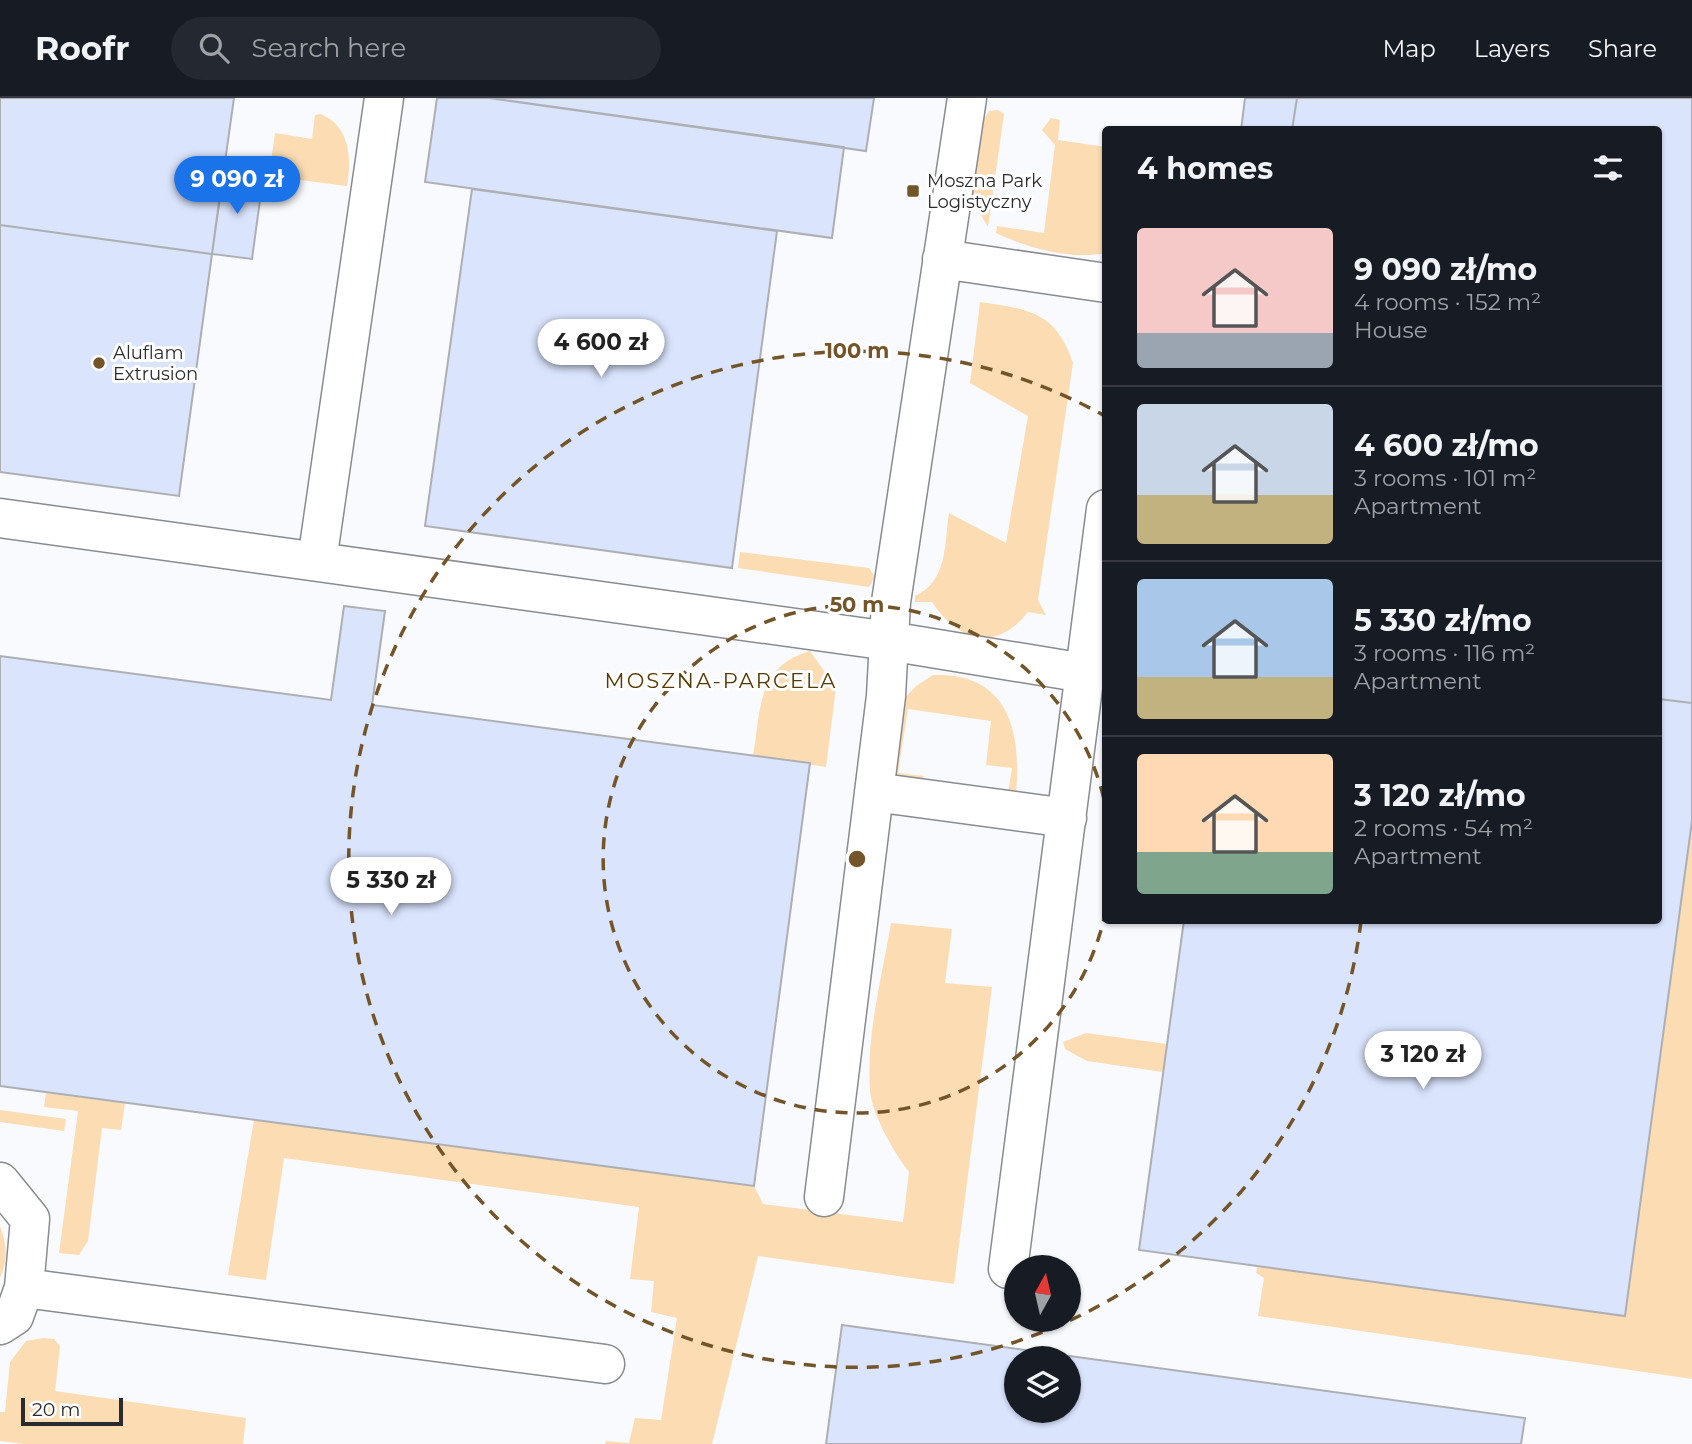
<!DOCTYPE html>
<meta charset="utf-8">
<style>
:root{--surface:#171b24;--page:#242831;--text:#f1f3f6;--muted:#9ea1a6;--line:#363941;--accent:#1a73e8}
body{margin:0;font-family:Montserrat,sans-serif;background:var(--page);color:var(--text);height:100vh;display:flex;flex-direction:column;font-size:26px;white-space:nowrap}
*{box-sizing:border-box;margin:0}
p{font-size:23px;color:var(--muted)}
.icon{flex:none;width:38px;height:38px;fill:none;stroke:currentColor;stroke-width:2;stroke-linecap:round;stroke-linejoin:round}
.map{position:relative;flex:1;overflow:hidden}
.sheet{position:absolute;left:1102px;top:28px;width:560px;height:798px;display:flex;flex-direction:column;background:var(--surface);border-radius:7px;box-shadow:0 2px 5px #0004}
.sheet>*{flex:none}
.needle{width:46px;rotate:8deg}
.tools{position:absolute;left:1004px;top:1157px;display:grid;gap:14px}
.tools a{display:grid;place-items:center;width:77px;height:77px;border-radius:50%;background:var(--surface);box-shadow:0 2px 5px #0004;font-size:35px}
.scale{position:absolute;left:21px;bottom:18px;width:102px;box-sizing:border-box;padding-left:7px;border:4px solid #2a2b2c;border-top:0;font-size:19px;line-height:24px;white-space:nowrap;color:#2a2b2c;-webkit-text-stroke:5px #fff;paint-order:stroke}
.price{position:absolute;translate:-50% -60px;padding:0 16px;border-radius:24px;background:#fff;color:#222;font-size:23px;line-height:46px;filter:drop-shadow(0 2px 4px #0008)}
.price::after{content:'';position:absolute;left:50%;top:42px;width:21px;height:16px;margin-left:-10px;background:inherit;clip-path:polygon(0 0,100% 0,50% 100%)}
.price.active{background:var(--accent);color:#fff}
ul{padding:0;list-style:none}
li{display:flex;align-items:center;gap:21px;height:175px;padding:0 35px}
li+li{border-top:2px solid var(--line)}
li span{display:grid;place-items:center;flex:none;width:196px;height:140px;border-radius:7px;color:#555}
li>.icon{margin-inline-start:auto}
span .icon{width:84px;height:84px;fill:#fffc;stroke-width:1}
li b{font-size:30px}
h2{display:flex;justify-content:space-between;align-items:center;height:84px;padding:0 35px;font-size:30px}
header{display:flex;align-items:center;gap:42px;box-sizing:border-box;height:98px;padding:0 35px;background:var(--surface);border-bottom:2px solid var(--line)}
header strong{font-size:33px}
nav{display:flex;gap:38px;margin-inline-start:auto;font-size:24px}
.search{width:490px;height:63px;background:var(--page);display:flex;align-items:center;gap:18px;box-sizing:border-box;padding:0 24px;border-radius:38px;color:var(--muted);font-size:26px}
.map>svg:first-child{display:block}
.green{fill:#fbdcb3}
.building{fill:#dae4fd;stroke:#adafb3;stroke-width:2;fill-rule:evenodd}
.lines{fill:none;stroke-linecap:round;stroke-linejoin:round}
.minor-casing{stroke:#898b8f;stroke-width:41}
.minor{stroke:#fff;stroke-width:38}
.ring{fill:none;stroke:#735529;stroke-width:3.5;stroke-dasharray:12 9}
.poi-dot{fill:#735529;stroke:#fff;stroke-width:2.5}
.labels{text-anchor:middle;stroke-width:6;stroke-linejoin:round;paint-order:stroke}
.poi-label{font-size:18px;fill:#2a2b2c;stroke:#fff;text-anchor:start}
.quarter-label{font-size:21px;letter-spacing:2px;fill:#583900;stroke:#fff}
.centre{fill:#735529;stroke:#fff;stroke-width:3.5}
.ring-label{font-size:21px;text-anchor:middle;font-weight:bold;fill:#735529;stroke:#fff;stroke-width:6;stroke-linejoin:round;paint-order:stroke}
</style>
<header>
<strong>Roofr</strong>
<div class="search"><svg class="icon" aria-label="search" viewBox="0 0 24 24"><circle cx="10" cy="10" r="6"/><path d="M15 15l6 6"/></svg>Search here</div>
<nav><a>Map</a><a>Layers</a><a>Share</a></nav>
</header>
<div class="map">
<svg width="1692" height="1346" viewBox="0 0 1692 1346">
<rect width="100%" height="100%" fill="#f8fafe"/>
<path class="green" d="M 998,12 L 1004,16 L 988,129 L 972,102 L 980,27 L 989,13 Z
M 320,16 C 350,27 352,61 347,88 L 269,78 L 275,35 L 312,41 L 315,17 Z
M 1051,20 L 1060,22 L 1058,42 L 1106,49 L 1106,155 C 1070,162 1028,150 996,135 L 997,128 L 1044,135 L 1055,47 L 1042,32 Z
M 980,204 C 1029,211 1056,214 1073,265 L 1038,502 L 1046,517 L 1028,514 C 996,555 958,543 932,504 L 915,504 L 915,498 C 948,483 944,447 949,415 L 1006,445 L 1028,318 L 970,285 Z
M 740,454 L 869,470 L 875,479 L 869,489 L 738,470 Z
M 810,553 L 836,590 L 826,669 L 753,658 C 761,611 757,568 810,553 Z
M 933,577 C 1008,574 1022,633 1016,695 L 1008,695 L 1012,670 L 986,667 L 991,623 L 908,611 L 898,675 L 924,678 L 921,684 L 888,677 L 900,605 L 916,588 Z
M 1692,723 L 1692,1281 L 1258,1218 L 1264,1180 L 1256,1175 L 1258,1168 L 1625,1218 Z
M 891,825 L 952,831 L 945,885 L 992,889 L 954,1186 L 758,1158 L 712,1346 L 605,1346 L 606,1343 L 629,1345 L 635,1320 L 661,1322 L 677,1220 L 651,1214 L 654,1183 L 630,1181 L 639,1109 L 284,1060 L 266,1182 L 228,1177 L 254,1022 L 754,1088 L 763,1106 L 903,1124 L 909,1074 C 895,1056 871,1015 870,992 C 866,937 882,879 891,825 Z
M 1086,935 L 1167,946 L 1163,974 L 1087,963 L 1065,951 L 1063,944 Z
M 46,995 L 125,1005 L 121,1032 L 102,1030 L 88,1143 L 79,1157 L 59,1155 L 78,1013 L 44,1009 Z
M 0,1012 L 66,1021 L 64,1033 L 0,1024 Z
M 0,1128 C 7,1146 8,1162 0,1180 Z
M 43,1240 L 54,1241 L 60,1248 L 55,1293 L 246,1320 L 243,1346 L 24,1346 L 0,1343 L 0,1314 L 5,1314 L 10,1264 L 26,1243 Z"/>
<path class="building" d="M 0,0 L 234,0 L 212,156 L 0,127 Z
M 437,0 L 489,0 L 844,49 L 832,140 L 425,84 Z
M 489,0 L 874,0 L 866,53 Z
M 1245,0 L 1297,0 L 1292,32 L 1241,32 Z
M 1297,0 L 1692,0 L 1692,605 L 1659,601 L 1659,32 L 1292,32 Z
M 223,74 L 263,80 L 252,161 L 212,156 Z
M 472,91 L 777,133 L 732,470 L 425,428 Z
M 0,127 L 212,156 L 179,398 L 0,374 Z
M 344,508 L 385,513 L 372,607 L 810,665 L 754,1088 L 0,988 L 0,558 L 331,602 Z
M 1659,601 L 1692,605 L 1692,723 L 1625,1218 L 1139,1152 L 1184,822 L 1659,822 Z
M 842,1227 L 1525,1320 L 1521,1346 L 826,1346 ZM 1017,1260 L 1069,1260 L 1069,1312 L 1017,1312 Z"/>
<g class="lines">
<defs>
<path id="minor" d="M 942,161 L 1106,185
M 0,420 L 889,543 L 1084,575
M 317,463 L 384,0
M 874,694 L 1067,720
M 0,1084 L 30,1121 L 24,1190
M 824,1099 L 886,598 L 891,504 L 967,0
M 1008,1171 L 1106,411
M 0,1227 L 14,1218 L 24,1190 L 605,1266"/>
</defs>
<use href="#minor" class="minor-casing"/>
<use href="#minor" class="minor"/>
</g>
<g class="ring">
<path d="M1106 812A254 254 0 1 1 1106 710"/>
<path d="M1361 823A508 508 0 1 1 1103 317"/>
</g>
<g class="poi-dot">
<rect x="906" y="86" width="14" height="14" rx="3.5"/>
<circle cx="99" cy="265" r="7"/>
</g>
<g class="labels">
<g class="poi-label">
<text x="927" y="89">Moszna Park<tspan x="927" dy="21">Logistyczny</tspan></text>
<text x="113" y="261">Aluflam<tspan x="113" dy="21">Extrusion</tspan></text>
</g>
<g class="quarter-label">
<text x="721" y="590">MOSZNA-PARCELA</text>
</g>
</g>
<circle cx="857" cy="761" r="10" class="centre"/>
<g class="ring-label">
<text x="857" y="260">100 m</text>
<text x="857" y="514">50 m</text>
</g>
</svg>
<div class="tools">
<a><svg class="needle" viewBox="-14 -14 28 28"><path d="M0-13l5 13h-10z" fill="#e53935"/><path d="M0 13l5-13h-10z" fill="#9ea1a6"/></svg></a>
<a><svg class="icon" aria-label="layers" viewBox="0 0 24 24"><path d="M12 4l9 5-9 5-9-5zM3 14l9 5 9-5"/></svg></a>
</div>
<div class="scale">20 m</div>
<b class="price active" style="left:237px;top:118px">9 090 zł</b>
<b class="price" style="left:601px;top:281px">4 600 zł</b>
<b class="price" style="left:391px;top:819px">5 330 zł</b>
<b class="price" style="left:1423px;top:993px">3 120 zł</b>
<section class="sheet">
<h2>4 homes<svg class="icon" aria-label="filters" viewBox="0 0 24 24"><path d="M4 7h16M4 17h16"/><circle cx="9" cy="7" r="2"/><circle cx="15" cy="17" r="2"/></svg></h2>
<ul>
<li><span style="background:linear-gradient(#f6c9c9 75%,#9aa5b1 0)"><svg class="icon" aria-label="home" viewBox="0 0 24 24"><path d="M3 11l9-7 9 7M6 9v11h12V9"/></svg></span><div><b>9 090 zł/mo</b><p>4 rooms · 152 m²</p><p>House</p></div></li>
<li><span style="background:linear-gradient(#c9d6e8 65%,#c2b280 0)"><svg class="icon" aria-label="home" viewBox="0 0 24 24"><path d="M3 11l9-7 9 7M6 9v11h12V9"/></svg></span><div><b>4 600 zł/mo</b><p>3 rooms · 101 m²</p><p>Apartment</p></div></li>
<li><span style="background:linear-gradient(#a9c7e8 70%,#c2b280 0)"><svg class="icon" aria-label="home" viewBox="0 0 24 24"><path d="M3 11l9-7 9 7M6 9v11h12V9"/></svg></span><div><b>5 330 zł/mo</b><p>3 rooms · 116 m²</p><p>Apartment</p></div></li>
<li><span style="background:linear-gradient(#ffd9b3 70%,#7fa58c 0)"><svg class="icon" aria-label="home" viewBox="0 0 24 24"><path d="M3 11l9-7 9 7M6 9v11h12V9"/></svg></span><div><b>3 120 zł/mo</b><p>2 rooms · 54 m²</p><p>Apartment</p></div></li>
</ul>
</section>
</div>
